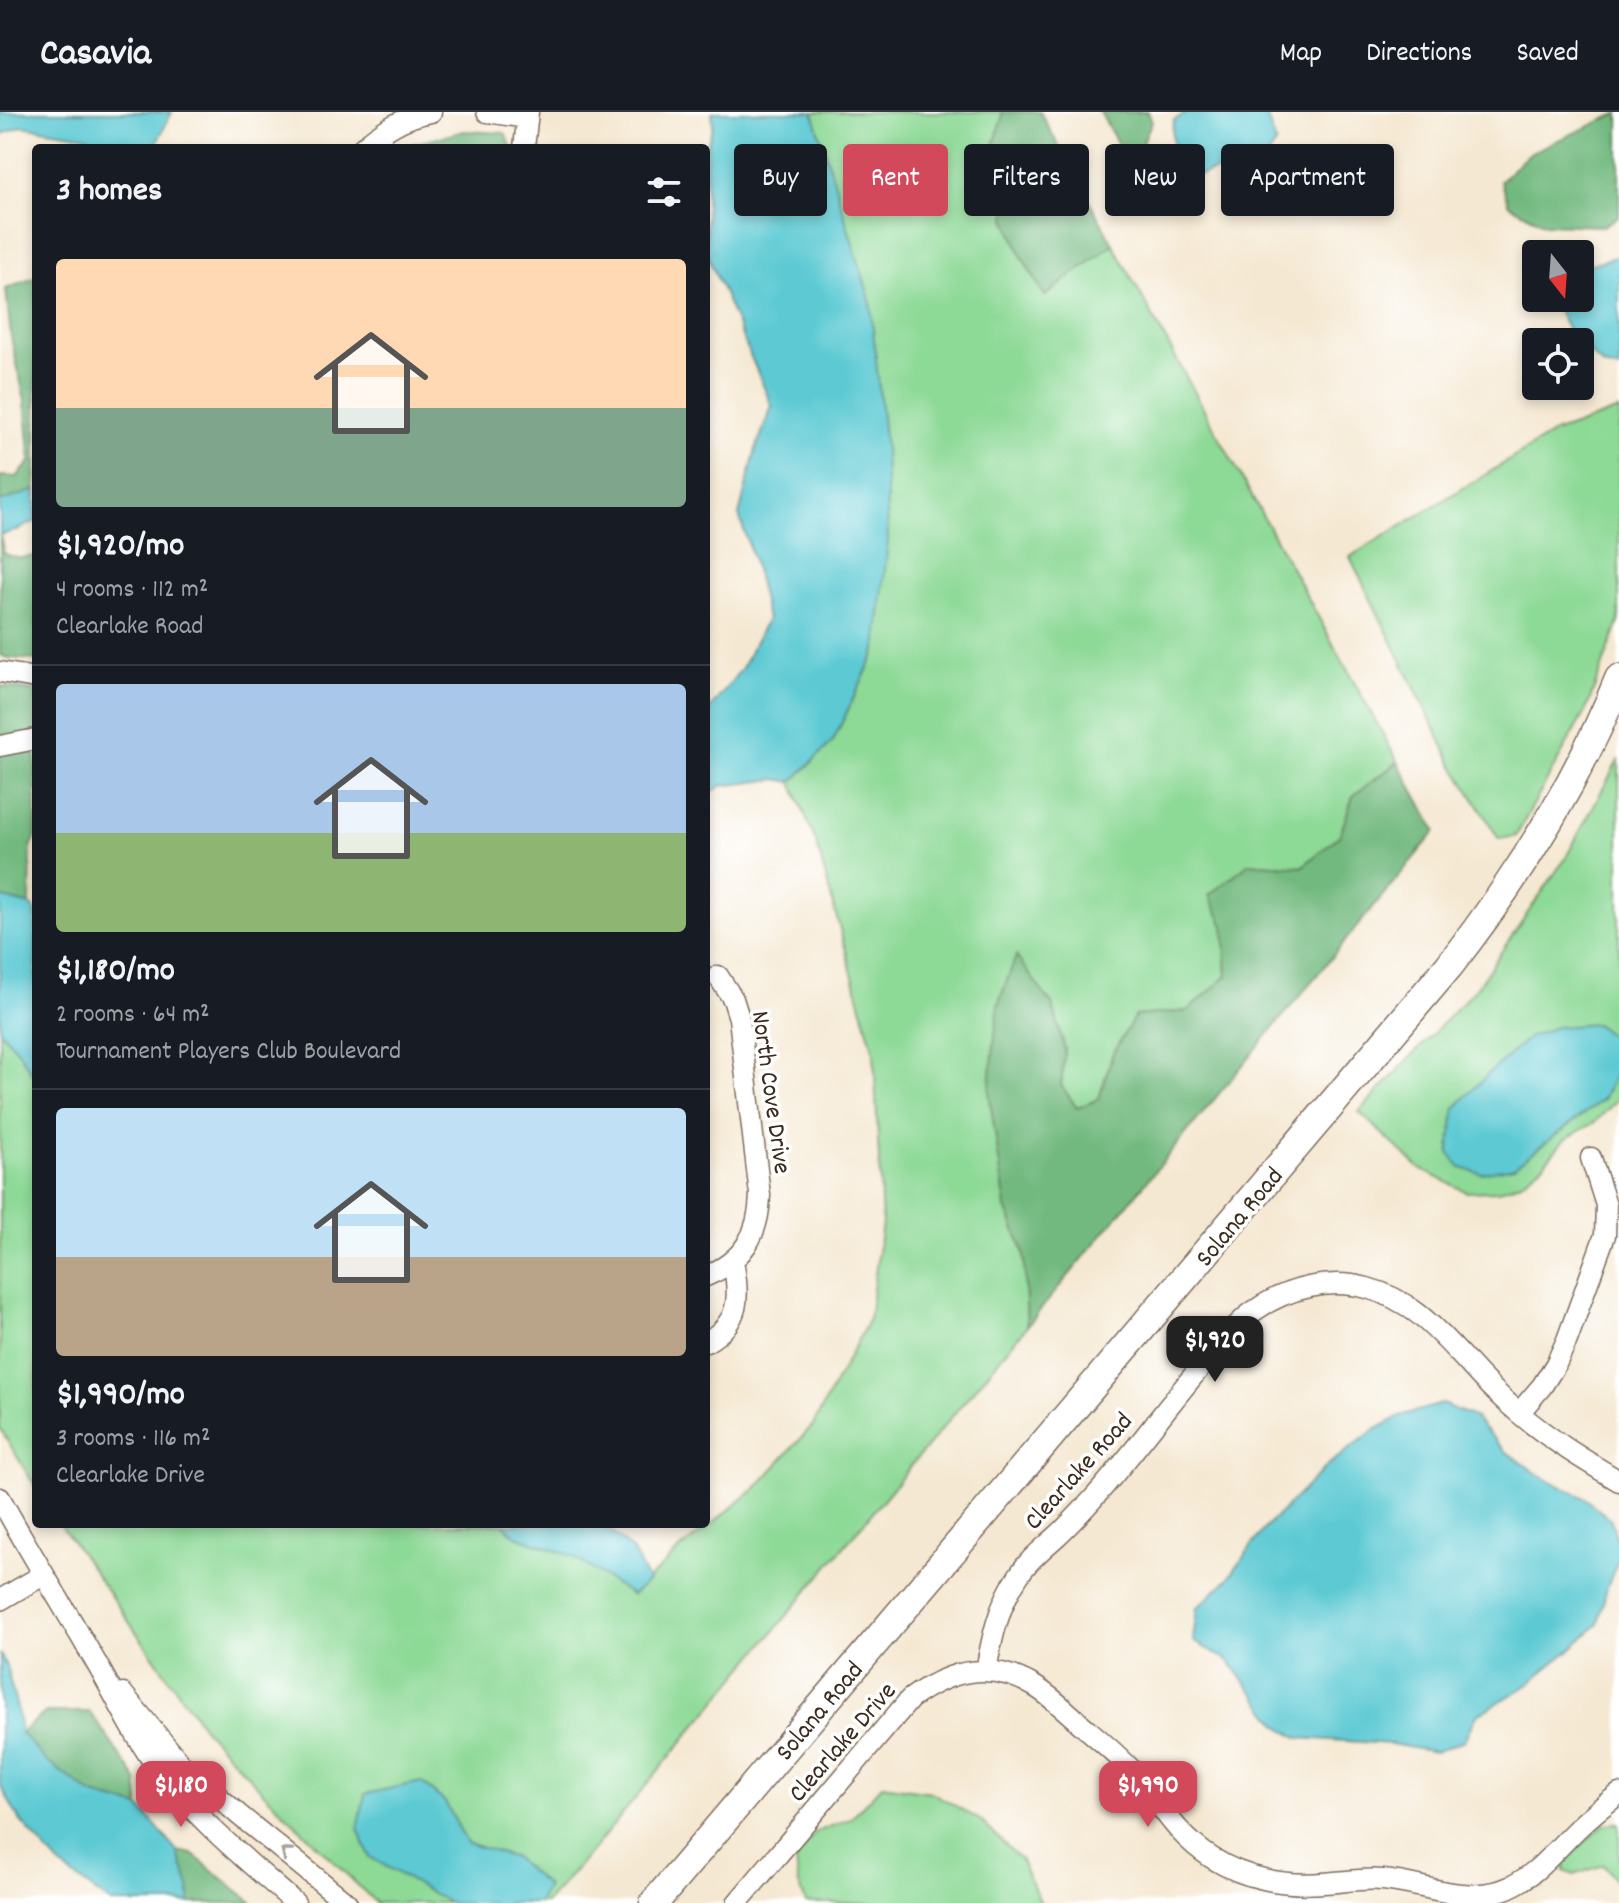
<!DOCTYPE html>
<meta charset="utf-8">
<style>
:root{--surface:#171b24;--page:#20242c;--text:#f1f3f6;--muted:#9ea1a6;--line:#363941;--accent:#d1495b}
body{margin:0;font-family:Dekko,sans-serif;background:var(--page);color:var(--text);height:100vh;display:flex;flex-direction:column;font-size:30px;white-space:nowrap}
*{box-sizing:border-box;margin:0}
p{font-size:26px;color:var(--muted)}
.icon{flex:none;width:44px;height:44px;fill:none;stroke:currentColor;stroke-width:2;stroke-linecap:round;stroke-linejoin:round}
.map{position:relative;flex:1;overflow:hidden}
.details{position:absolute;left:32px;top:32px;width:678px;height:1384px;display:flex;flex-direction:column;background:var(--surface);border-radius:8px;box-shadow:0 4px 12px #0003}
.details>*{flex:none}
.guide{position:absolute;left:734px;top:32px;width:760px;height:72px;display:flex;gap:16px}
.needle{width:52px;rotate:163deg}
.buttons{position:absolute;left:1522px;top:128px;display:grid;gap:16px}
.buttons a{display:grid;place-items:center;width:72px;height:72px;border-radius:8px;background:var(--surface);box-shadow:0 4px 12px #0003;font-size:40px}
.price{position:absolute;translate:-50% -68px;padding:0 18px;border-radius:16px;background:var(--accent);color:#fff;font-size:26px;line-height:52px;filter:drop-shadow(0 2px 4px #0008)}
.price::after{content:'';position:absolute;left:50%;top:48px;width:24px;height:18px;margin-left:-12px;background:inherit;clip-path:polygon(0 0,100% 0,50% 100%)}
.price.selected{background:#222;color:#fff}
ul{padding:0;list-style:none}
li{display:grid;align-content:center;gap:16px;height:424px;padding:0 24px}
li+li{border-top:2px solid var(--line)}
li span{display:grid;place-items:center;height:248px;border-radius:8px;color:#555}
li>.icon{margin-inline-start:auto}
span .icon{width:144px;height:144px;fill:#fffc;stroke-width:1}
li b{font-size:34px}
h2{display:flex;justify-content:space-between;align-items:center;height:96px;padding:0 24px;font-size:34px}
.pill{padding:0 28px;border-radius:8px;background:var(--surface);box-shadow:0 4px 12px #0003;font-size:28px;line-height:72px}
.pill.selected{background:var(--accent);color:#fff}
header{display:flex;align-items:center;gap:48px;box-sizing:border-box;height:112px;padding:0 40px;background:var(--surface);border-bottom:2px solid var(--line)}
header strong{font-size:38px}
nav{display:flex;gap:44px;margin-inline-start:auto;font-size:28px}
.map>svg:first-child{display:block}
.green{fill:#8dd996;stroke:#64825a;stroke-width:2;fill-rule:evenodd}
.forest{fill:#72b97f;stroke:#56724e;stroke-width:2}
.water{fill:#5cc9d3;stroke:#4c7a78;stroke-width:2}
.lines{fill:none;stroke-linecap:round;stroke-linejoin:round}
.street-casing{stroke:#7c6c5d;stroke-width:23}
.secondary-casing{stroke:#7c6c5d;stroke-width:31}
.street{stroke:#fff;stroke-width:20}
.secondary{stroke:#fff;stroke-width:28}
.oneway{stroke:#a79f9a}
.labels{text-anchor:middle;stroke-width:7;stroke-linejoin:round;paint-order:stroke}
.street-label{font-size:26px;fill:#3b2a1e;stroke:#fff}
</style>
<header>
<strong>Casavia</strong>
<nav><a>Map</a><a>Directions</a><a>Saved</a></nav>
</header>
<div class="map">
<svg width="1619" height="1791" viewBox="0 0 1619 1791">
<rect width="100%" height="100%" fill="#fff"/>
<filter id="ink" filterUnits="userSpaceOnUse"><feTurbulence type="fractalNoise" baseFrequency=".0125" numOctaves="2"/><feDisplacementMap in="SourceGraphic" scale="16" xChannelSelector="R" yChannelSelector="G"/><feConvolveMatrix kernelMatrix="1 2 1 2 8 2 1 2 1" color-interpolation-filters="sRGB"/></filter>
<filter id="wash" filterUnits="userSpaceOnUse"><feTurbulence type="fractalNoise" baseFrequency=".006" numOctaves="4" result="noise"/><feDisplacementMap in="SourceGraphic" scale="32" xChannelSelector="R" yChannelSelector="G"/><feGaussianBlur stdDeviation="1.8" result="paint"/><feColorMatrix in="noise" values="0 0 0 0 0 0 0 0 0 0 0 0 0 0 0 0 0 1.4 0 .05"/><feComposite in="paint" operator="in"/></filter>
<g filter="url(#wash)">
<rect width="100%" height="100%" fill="#f5e8d2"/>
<path class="green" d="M 813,0 L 1001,0 L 1003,3 L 992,40 L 1011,76 L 1006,106 L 1023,147 L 1045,184 L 1113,132 L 1398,650 L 1353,684 L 1340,723 L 1302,755 L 1249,751 L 1225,814 L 1227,864 L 1187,899 L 1135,904 L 1113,941 L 1099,987 L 1077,996 L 1061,973 L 1065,938 L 1053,894 L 1016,845 L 1006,1095 L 1024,1141 L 1027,1214 L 595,1735 L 546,1791 L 376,1791 L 266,1683 L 206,1619 L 60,1412 L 503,1412 L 516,1424 L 572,1444 L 632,1483 L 676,1441 L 756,1376 L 813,1313 L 869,1207 L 882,1111 L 874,941 L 816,730 L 792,670 L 833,629 L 876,539 L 829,57 Z
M 1619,298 L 1619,510 L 1586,598 L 1516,724 L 1499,727 L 1452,651 L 1350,445 L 1554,321 Z
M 1619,647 L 1619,986 L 1595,1010 L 1564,1028 L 1542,1054 L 1521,1070 L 1498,1079 L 1467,1080 L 1420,1057 L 1359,1000 L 1477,875 L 1566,745 ZM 1618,956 L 1603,987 L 1514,1055 Z
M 0,919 L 17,937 L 36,968 L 36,1376 L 0,1316 Z
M 882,1673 L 931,1680 L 980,1708 L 1020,1747 L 1041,1791 L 806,1791 L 798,1769 L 796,1748 L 816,1720 L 850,1707 Z
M 1619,1711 L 1619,1773 L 1604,1753 L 1574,1763 L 1564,1759 L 1565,1750 L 1604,1712 Z"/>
<path class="forest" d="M 1001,0 L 1040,0 L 1113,132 L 1045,184 L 1023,147 L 1006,106 L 1011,76 L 992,40 L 1003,3 Z
M 1100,0 L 1148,0 L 1152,9 L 1140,36 L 1121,38 Z
M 1619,1 L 1619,104 L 1603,114 L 1545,112 L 1509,93 L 1500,69 L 1531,40 Z
M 464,19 L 505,21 L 512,36 L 404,36 L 406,34 Z
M 36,165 L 36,378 L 0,390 L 0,364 L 17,365 L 31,349 L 25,289 L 11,225 L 6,177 Z
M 0,423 L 4,442 L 19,446 L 36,444 L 36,548 L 8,546 L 0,543 Z
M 0,574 L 36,579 L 36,726 L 31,734 L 30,793 L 0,785 Z
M 1398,650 L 1436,719 L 1027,1214 L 1024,1141 L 1006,1095 L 989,981 L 998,893 L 1016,844 L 1053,894 L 1065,938 L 1061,973 L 1077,996 L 1099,987 L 1113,941 L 1135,904 L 1187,899 L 1227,864 L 1224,814 L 1209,783 L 1249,751 L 1302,755 L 1340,723 L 1353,684 Z
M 46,1600 L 90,1600 L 137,1668 L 140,1695 L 93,1683 L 46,1649 L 20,1621 Z
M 177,1739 L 192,1742 L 253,1791 L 190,1791 L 190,1774 Z"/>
<path class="water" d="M 0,0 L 172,0 L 157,30 L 157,36 L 112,36 L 86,24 L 22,14 L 0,23 Z
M 712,0 L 813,0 L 870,188 L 885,336 L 888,429 L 876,539 L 833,629 L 792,670 L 777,667 L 721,674 L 706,684 L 706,602 L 742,556 L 767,507 L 753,447 L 739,403 L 756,337 L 772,294 L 706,140 L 706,37 L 713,14 Z
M 1188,0 L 1265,0 L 1276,31 L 1268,44 L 1197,64 L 1183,62 C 1176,42 1168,28 1174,8 Z
M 1619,144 L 1619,258 L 1604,254 L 1582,234 C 1571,222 1556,205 1557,186 L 1580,186 L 1580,155 Z
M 36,378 L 36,409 L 15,419 L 0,423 L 0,390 Z
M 0,785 L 30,793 L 36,800 L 36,968 L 17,937 L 0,919 Z
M 1596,912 L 1618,931 L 1618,956 L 1603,987 L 1514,1055 L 1481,1061 L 1461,1056 L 1449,1041 L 1455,996 L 1486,964 L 1529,925 L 1556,915 Z
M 1442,1292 L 1474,1305 L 1504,1338 L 1542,1365 L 1585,1386 L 1611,1408 L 1619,1435 L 1619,1446 L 1607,1475 L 1598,1512 L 1570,1538 L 1523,1576 L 1477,1603 L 1464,1628 L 1435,1640 L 1391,1632 L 1300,1626 L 1279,1614 L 1229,1549 L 1193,1529 L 1197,1496 L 1227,1468 L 1264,1417 L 1328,1353 L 1376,1317 L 1406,1302 Z
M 503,1412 L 603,1412 L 633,1439 L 648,1469 L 632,1483 L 572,1444 L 516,1424 Z
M 0,1542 L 6,1554 L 17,1596 L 21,1621 L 46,1649 L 93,1683 L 140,1695 L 177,1739 L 190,1775 L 190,1791 L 111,1791 L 59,1753 L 19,1707 L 0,1673 Z
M 421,1670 L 445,1690 L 467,1731 L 515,1746 L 547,1774 L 538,1791 L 449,1791 L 370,1745 L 358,1717 L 365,1682 Z"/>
</g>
<g filter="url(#ink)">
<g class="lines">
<defs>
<path id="street" d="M 487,0 L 527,6
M 362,36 C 383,18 403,5 431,0
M 524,36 L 528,0
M 0,560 L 36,566
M 0,634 L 36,627
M 706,1164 C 743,1149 759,1123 760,1083 L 739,906 L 733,887 L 718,864
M 706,1230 C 741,1210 740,1185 733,1149
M 1519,1301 L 1542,1274 L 1556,1252 L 1567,1228 L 1605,1123 L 1606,1093 L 1591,1046
M 0,1386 C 31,1443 66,1498 98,1554 C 118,1589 136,1627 160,1659 C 198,1709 248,1749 295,1791
M 0,1488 L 43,1463
M 986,1559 C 992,1525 999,1492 1019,1463 C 1029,1447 1044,1436 1057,1424 C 1069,1413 1080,1401 1091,1389 C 1133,1343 1169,1291 1210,1244 C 1225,1228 1238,1209 1257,1197 C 1288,1176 1330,1166 1367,1176 C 1412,1188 1436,1217 1467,1250 C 1483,1268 1500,1285 1519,1301 C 1549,1327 1584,1348 1619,1369
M 123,1582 L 181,1652 L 239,1703 L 347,1791
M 737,1791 L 910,1587 C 949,1558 990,1548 1034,1574 C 1051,1584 1066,1599 1081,1612 C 1101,1629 1122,1646 1139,1666 C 1163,1697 1178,1724 1212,1746 C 1245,1767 1285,1774 1323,1771 C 1344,1770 1363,1766 1383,1768 C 1426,1772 1458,1791 1502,1778 C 1534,1767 1553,1740 1577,1717 C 1590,1704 1604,1693 1619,1682"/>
<path id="secondary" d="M 654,1791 L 1449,854 C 1518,766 1577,671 1619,567"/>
</defs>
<use href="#street" class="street-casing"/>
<use href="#secondary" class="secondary-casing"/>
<use href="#street" class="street"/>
<use href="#secondary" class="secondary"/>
</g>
<defs><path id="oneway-chevron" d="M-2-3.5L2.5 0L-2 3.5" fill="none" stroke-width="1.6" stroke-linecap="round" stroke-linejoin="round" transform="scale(2)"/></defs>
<use class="oneway" href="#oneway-chevron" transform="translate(286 1741) rotate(-141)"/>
</g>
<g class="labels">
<g class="street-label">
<text transform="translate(773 980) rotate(82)" y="9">North Cove Drive</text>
<text transform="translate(1238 1104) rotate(-50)" y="9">Solana Road</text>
<text transform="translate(1077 1358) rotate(-48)" y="9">Clearlake Road</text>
<text transform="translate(818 1598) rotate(-50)" y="9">Solana Road</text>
<text transform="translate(841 1629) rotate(-49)" y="9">Clearlake Drive</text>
</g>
</g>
</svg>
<div class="buttons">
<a><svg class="needle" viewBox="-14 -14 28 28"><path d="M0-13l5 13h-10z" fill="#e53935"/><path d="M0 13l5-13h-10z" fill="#9ea1a6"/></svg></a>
<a><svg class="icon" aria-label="locate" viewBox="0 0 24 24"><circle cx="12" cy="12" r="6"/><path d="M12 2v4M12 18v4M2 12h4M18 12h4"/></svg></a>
</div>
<b class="price selected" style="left:1215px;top:1272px">$1,920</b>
<b class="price" style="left:181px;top:1717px">$1,180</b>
<b class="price" style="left:1148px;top:1717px">$1,990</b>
<div class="guide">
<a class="pill">Buy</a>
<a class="pill selected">Rent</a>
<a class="pill">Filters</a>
<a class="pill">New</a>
<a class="pill">Apartment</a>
</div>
<section class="details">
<h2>3 homes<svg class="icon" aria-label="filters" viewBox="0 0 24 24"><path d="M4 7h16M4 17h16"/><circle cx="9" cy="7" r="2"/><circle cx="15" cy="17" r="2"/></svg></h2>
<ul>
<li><span style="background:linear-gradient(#ffd9b3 60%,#7fa58c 0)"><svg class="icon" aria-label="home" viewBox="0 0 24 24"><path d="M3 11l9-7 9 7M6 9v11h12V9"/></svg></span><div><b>$1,920/mo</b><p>4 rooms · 112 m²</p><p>Clearlake Road</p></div></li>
<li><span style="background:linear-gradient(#a9c7e8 60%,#8fb573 0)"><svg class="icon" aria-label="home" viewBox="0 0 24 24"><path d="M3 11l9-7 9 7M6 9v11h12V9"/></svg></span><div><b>$1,180/mo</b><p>2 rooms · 64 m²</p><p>Tournament Players Club Boulevard</p></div></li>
<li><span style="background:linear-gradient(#bfe0f5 60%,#b9a48a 0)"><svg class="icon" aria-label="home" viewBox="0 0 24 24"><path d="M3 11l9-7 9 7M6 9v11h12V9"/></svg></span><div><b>$1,990/mo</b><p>3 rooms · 116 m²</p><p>Clearlake Drive</p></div></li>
</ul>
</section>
</div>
